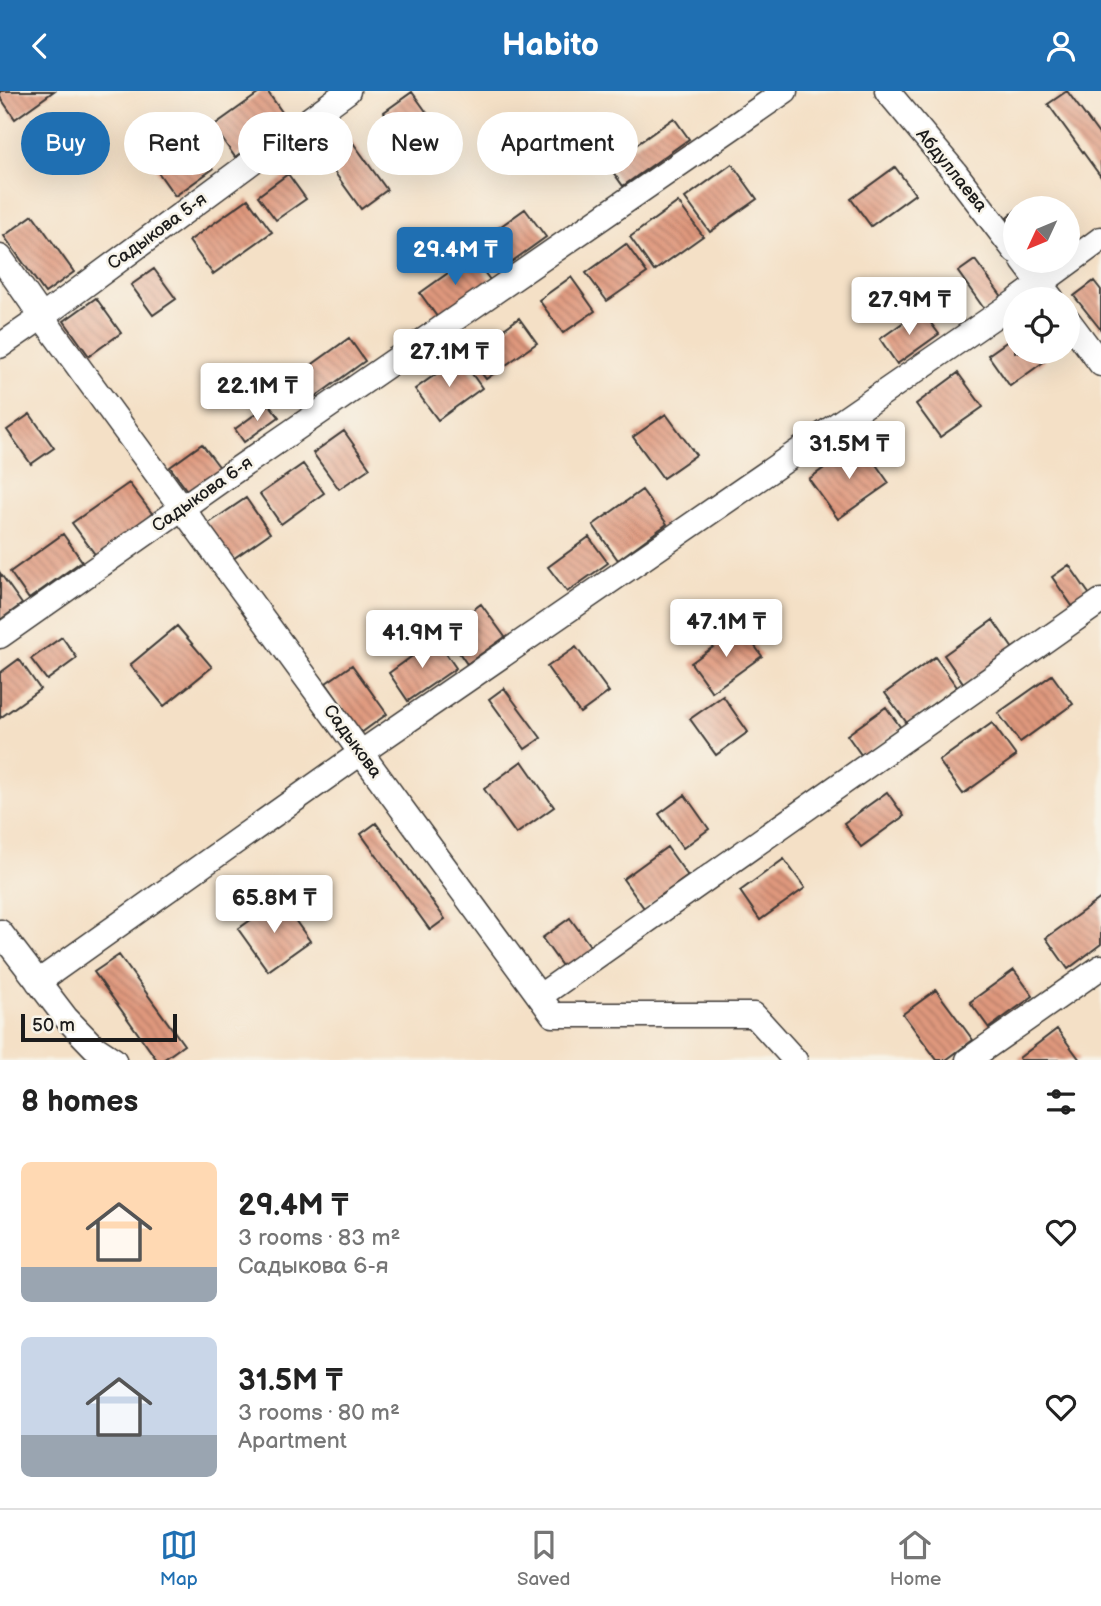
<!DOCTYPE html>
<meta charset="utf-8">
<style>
:root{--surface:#fff;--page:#f2f2f2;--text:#222;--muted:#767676;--line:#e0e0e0;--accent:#1f6fb2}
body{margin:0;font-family:"Balsamiq Sans",sans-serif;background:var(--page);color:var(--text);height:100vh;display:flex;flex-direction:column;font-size:26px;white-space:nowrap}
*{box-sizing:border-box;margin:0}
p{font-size:23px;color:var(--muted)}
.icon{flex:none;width:38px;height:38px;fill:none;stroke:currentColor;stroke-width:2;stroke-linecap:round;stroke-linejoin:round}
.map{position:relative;height:969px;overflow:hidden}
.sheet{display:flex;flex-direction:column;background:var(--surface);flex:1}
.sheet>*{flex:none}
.hud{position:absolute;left:21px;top:21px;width:700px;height:63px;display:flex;gap:14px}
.needle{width:46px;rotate:226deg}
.fabs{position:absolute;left:1003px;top:105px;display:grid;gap:14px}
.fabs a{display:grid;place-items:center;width:77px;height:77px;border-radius:50%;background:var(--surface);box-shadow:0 7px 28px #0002;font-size:35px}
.scale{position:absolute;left:21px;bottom:18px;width:156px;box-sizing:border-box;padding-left:7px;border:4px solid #1c1c1c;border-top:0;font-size:19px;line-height:24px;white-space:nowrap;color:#1c1c1c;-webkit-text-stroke:5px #f7f3e8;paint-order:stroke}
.price{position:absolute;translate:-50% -60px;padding:0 16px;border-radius:7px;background:#fff;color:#222;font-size:23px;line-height:46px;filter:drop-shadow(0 2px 4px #0008)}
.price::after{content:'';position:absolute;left:50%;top:42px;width:21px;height:16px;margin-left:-10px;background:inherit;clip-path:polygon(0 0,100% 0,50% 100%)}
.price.current{background:var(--accent);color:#fff}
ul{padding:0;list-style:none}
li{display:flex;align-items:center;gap:21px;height:175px;padding:0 21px}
li span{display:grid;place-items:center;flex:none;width:196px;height:140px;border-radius:10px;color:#555}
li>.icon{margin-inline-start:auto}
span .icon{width:84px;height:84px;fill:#fffc;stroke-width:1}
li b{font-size:30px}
h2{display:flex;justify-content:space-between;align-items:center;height:84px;padding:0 21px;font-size:30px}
.chip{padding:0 24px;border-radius:32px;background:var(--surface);box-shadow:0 7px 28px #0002;font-size:24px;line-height:63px}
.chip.current{background:var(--accent);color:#fff}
header{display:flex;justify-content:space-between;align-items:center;height:91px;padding:0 21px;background:var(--accent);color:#fff;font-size:32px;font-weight:700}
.tabs{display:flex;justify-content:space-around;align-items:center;height:98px;border-top:2px solid var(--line);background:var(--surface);font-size:19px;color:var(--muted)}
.tabs a{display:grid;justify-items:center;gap:4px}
.tabs .current{color:var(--accent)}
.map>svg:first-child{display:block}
.building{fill:url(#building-back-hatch)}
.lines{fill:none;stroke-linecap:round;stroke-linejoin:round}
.minor-casing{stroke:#3c3936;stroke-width:27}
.minor{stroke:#fff;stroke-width:24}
.labels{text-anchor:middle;stroke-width:5;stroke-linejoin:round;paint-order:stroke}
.street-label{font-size:18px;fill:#1c1c1c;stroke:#f7f3e8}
</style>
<header><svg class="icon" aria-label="back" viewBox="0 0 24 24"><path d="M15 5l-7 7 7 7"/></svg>Habito<svg class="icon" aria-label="person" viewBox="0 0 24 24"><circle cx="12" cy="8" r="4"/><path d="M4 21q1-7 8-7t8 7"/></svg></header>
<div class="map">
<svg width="1101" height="969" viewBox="0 0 1101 969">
<defs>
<pattern id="building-back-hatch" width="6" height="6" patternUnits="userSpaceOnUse" patternTransform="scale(1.75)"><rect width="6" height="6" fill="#df987d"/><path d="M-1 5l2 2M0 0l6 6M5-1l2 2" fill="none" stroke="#b47b66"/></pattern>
</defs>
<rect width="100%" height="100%" fill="#f7f3e8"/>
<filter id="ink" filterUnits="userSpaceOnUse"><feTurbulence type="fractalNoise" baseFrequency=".0143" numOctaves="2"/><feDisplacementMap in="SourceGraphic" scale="14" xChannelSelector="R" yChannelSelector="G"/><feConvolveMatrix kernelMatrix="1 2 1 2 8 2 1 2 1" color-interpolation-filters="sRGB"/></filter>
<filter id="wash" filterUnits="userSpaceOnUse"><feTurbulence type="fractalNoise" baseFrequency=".00686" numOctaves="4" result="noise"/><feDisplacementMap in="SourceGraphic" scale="28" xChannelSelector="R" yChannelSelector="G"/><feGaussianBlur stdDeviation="1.57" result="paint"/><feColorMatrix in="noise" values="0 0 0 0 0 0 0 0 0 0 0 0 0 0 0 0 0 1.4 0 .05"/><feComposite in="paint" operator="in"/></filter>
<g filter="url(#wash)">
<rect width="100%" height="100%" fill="#f4e0c6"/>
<g id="blocks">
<path class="building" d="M 0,0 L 54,0 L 15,28 L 0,6 Z
M 262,0 L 267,0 L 287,28 L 235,66 L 213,35 Z
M 1067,0 L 1101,46 L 1101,86 L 1048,13 Z
M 412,1 L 435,33 L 407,54 L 384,21 Z
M 674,27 L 689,48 L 623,95 L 608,74 Z
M 346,42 L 387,99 L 361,118 L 320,61 Z
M 190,46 L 213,78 L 175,105 L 153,74 Z
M 732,73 L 757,108 L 710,141 L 685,107 Z
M 895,76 L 915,103 L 871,135 L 851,108 Z
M 288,83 L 306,108 L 276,129 L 258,105 Z
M 248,108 L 272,141 L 213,183 L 189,150 Z
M 678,111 L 703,145 L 654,180 L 630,146 Z
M 525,118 L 546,146 L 500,179 L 480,150 Z
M 1015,120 L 1015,138 L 1007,127 Z
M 33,124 L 74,181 L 45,202 L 4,145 Z
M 626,153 L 647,182 L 607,210 L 586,182 Z
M 472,165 L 490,189 L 438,227 L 420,202 Z
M 975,169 L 1003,207 L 985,219 L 958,181 Z
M 154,178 L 176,208 L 153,224 L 131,194 Z
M 571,186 L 595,220 L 563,242 L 539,209 Z
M 1094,190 L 1101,199 L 1101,239 L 1074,205 Z
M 96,207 L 121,242 L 89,265 L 64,230 Z
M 921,219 L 939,243 L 897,273 L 880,248 Z
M 519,227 L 537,252 L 486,288 L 468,264 Z
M 1015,245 L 1015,261 L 1039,261 L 1045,270 L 1010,295 L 988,264 Z
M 349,247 L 365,270 L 308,311 L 292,288 Z
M 460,266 L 482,297 L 438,329 L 415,298 Z
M 958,282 L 983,316 L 940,346 L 916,313 Z
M 269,313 L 279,326 L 244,351 L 235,338 Z
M 30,323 L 54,357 L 31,373 L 7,339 Z
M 666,323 L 696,364 L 663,387 L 633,346 Z
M 344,340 L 370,377 L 339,398 L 313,362 Z
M 860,351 L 889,392 L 838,428 L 809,388 Z
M 202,353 L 224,382 L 191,405 L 170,376 Z
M 303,373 L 324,402 L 281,433 L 260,403 Z
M 129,392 L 154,425 L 97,466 L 72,432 Z
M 642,399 L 667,433 L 618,469 L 593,434 Z
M 246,407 L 270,442 L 230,470 L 206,434 Z
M 63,443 L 82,470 L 29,508 L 10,481 Z
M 589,446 L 608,472 L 567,501 L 548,476 Z
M 1069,474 L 1092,507 L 1075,519 L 1052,486 Z
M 0,482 L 22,513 L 0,529 Z
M 481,513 L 505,546 L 467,573 L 444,540 Z
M 993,529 L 1013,558 L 964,593 L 944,564 Z
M 177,535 L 212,576 L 164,615 L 130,574 Z
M 741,536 L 762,565 L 712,601 L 691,572 Z
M 62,546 L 77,567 L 47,589 L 31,568 Z
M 436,548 L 456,577 L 408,610 L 389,582 Z
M 576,556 L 609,601 L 580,622 L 547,576 Z
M 935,566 L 957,596 L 907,632 L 885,602 Z
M 19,568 L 40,598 L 0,627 L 0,582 Z
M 352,574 L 387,623 L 361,642 L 326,592 Z
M 1052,584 L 1073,613 L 1020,651 L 998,622 Z
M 504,597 L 541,647 L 525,658 L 489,608 Z
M 723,605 L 748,641 L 716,664 L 690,628 Z
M 886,616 L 901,637 L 862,665 L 847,644 Z
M 992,632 L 1016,665 L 963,703 L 939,670 Z
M 522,670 L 554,716 L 516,743 L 484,698 Z
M 887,701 L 904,725 L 861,756 L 844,732 Z
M 685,704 L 709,738 L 683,757 L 659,723 Z
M 376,732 L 445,828 L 430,839 L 361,743 Z
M 667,756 L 688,785 L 644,817 L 623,788 Z
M 784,768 L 805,797 L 760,829 L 740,800 Z
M 1101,807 L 1101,853 L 1068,878 L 1046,847 Z
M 280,808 L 310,850 L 268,880 L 238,838 Z
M 570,827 L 593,859 L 565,879 L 542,847 Z
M 119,864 L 184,954 L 163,969 L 157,969 L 94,881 Z
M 1014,879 L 1033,905 L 989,937 L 970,911 Z
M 936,899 L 973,949 L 946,969 L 937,969 L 903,923 Z
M 1057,938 L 1080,969 L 1020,969 L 1019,967 Z"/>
</g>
</g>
<g filter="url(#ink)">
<use href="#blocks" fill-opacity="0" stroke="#3c3936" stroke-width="2"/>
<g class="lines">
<defs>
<path id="minor" d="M 887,0 L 954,80 L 1015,160
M 0,166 L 42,226 L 553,924 L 754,924 L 795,969
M 1023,170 L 1052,208
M 1019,208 L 1101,148
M 1068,229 L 1101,273
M 0,255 L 42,226 L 348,0
M 0,545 L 226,386 L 785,0
M 0,841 L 66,927 L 94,956 L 114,969
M 38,891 L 362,661 L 1015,211
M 540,905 L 1101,510
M 968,969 L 1101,876"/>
</defs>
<use href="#minor" class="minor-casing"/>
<use href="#minor" class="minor"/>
</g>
</g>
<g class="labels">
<g class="street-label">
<text transform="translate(952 79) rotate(51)" y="6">Абдуллаева</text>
<text transform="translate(157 140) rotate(-36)" y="6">Садыкова 5-я</text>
<text transform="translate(202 403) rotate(-35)" y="6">Садыкова 6-я</text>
<text transform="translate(353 650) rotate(54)" y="6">Садыкова</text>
</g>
</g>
</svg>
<div class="fabs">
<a><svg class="needle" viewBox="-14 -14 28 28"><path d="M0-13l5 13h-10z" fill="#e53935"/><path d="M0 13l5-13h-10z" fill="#767676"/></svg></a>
<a><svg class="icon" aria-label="locate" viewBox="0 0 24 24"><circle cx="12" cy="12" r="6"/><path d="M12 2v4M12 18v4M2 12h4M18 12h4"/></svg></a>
</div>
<div class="scale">50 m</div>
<b class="price current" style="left:455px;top:196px">29.4M ₸</b>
<b class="price" style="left:909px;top:246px">27.9M ₸</b>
<b class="price" style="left:449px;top:298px">27.1M ₸</b>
<b class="price" style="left:257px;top:332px">22.1M ₸</b>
<b class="price" style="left:849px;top:390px">31.5M ₸</b>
<b class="price" style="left:726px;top:568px">47.1M ₸</b>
<b class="price" style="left:422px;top:579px">41.9M ₸</b>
<b class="price" style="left:274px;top:844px">65.8M ₸</b>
<div class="hud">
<a class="chip current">Buy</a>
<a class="chip">Rent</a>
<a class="chip">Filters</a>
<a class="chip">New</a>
<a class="chip">Apartment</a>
</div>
</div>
<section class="sheet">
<h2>8 homes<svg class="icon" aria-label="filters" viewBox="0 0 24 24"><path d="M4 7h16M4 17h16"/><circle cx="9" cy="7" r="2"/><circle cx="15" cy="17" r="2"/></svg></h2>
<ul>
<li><span style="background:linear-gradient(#ffd9b3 75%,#9aa5b1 0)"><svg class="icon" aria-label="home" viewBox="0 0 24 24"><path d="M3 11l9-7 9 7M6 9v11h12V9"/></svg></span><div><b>29.4M ₸</b><p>3 rooms · 83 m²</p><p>Садыкова 6-я</p></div><svg class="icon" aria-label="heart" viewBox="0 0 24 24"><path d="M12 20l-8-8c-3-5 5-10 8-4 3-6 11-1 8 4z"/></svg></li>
<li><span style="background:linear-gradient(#c9d6e8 70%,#9aa5b1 0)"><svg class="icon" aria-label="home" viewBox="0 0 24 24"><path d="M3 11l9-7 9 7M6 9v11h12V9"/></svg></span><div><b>31.5M ₸</b><p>3 rooms · 80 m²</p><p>Apartment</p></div><svg class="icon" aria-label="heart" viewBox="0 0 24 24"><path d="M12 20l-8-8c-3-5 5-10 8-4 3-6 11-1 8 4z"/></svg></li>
</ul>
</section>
<nav class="tabs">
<a class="current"><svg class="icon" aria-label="map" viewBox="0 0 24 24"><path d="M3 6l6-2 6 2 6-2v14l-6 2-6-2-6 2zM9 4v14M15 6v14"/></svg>Map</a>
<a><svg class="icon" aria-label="saved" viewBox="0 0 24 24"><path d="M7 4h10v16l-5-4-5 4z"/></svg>Saved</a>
<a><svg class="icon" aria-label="home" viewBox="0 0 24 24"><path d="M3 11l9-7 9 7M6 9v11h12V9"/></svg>Home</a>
</nav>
